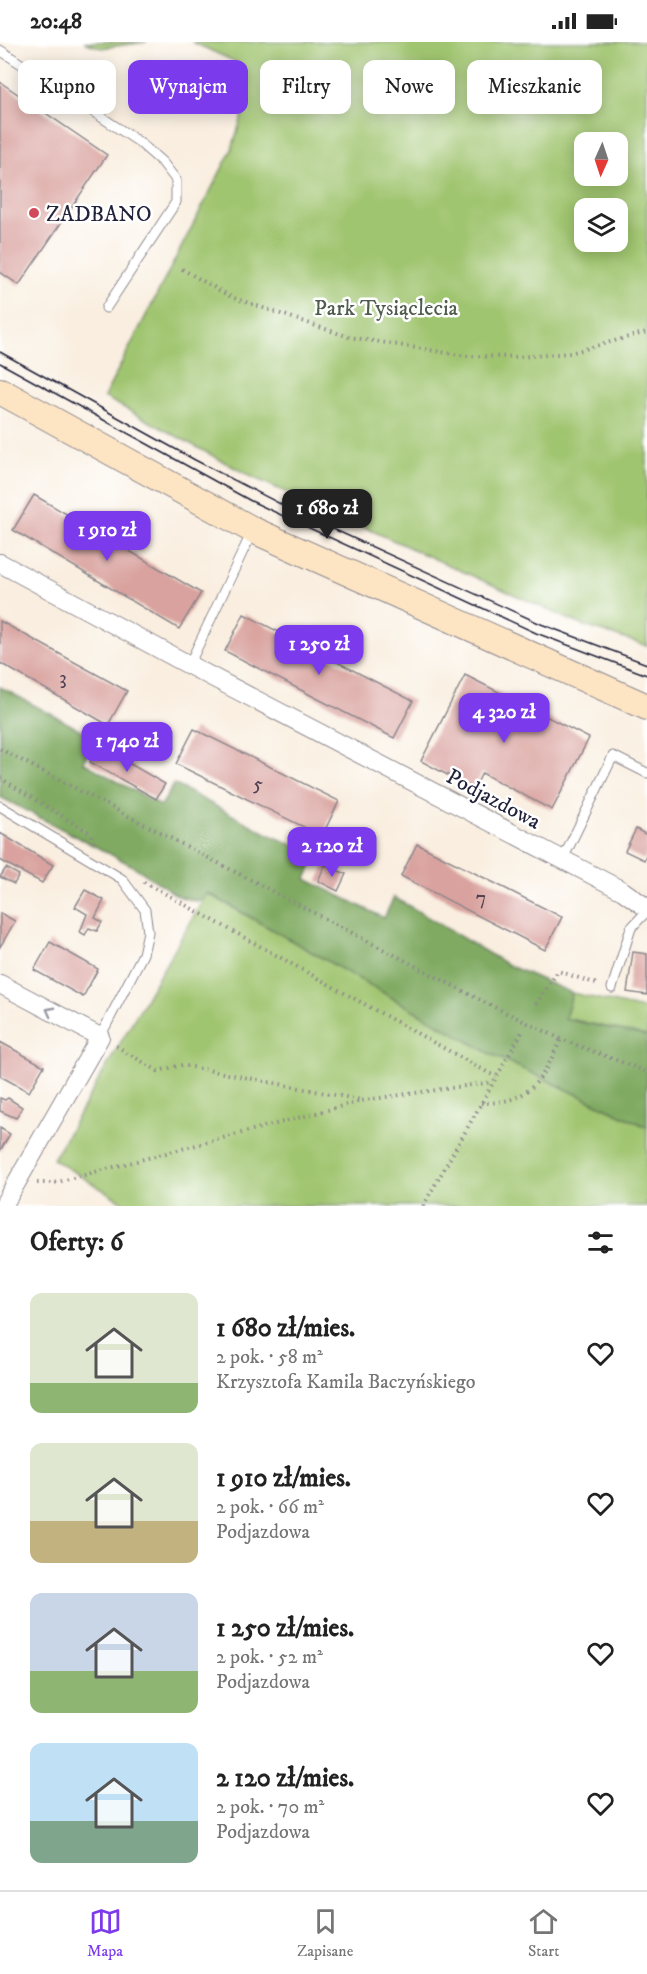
<!DOCTYPE html>
<html lang="pl">
<meta charset="utf-8">
<style>
:root{--surface:#fff;--page:#f2f2f2;--text:#222;--muted:#767676;--line:#e0e0e0;--accent:#7c3aed}
body{margin:0;font-family:"IM FELL DW Pica",serif;background:var(--page);color:var(--text);height:100vh;display:flex;flex-direction:column;font-size:22px;white-space:nowrap}
*{box-sizing:border-box;margin:0}
p{font-size:20px;color:var(--muted)}
.icon{flex:none;width:33px;height:33px;fill:none;stroke:currentColor;stroke-width:2;stroke-linecap:round;stroke-linejoin:round}
.map{position:relative;height:1164px;overflow:hidden}
.side{display:flex;flex-direction:column;background:var(--surface);flex:1}
.side>*{flex:none}
.hud{position:absolute;left:18px;top:18px;width:612px;height:54px;display:flex;gap:12px}
.needle{width:39px;rotate:183deg}
.controls{position:absolute;left:574px;top:90px;display:grid;gap:12px}
.controls a{display:grid;place-items:center;width:54px;height:54px;border-radius:12px;background:var(--surface);box-shadow:0 3px 15px #0003;font-size:30px}
.price{position:absolute;translate:-50% -51px;padding:0 14px;border-radius:12px;background:var(--accent);color:#fff;font-size:20px;line-height:39px;filter:drop-shadow(0 2px 3px #0008)}
.price::after{content:'';position:absolute;left:50%;top:36px;width:18px;height:14px;margin-left:-9px;background:inherit;clip-path:polygon(0 0,100% 0,50% 100%)}
.price.current{background:#222;color:#fff}
ul{padding:0;list-style:none}
li{display:flex;align-items:center;gap:18px;height:150px;padding:0 30px}
li span{display:grid;place-items:center;flex:none;width:168px;height:120px;border-radius:12px;color:#555}
li>.icon{margin-inline-start:auto}
span .icon{width:72px;height:72px;fill:#fffc;stroke-width:1}
li b{font-size:26px}
h2{display:flex;justify-content:space-between;align-items:center;height:72px;padding:0 30px;font-size:26px}
.pill{padding:0 21px;border-radius:12px;background:var(--surface);box-shadow:0 3px 15px #0003;font-size:21px;line-height:54px}
.pill.current{background:var(--accent);color:#fff}
.status{display:flex;justify-content:space-between;align-items:center;height:42px;padding:0 30px;background:var(--surface);direction:ltr}
.status svg{height:16px;fill:currentColor}
.tabs{display:flex;justify-content:space-around;align-items:center;height:84px;border-top:2px solid var(--line);background:var(--surface);font-size:16px;color:var(--muted)}
.tabs a{display:grid;justify-items:center;gap:3px}
.tabs .current{color:var(--accent)}
.map>svg:first-child{display:block}
.green{fill:#a0c56f;stroke:#617455;stroke-width:1.5;fill-rule:evenodd}
.forest{fill:#80aa62;stroke:#51664e;stroke-width:1.5}
.building{fill:#d9a29e}
.lines{fill:none;stroke-linecap:round;stroke-linejoin:round}
.lane-casing{stroke:#8e888d;stroke-width:11}
.street-casing{stroke:#8e888d;stroke-width:20}
.secondary-casing{stroke:#8e888d;stroke-width:28}
.path{stroke:#8e888d;stroke-width:4;stroke-dasharray:1.5 4.5;stroke-linecap:butt}
.lane{stroke:#fff;stroke-width:9}
.street{stroke:#fff;stroke-width:18}
.secondary{stroke:#fde5c4;stroke-width:26}
.tram{stroke:#22223b;stroke-width:1.5}
.oneway{stroke:#9c9ca7}
.poi-dot{fill:#d1495b;stroke:#fff;stroke-width:2}
.labels{text-anchor:middle;stroke-width:5;stroke-linejoin:round;paint-order:stroke}
.number-label{font-size:20px;fill:#504254}
.poi-label{font-size:22px;fill:#22223b;stroke:#fff;text-anchor:start}
.park-label{font-size:22px;fill:#4e5b4d;stroke:#fff}
.street-label{font-size:22px;fill:#22223b;stroke:#fff}
</style>
<div class="status"><b>20:48</b><svg viewBox="0 0 49 12"><path d="M0 12V9h3v3zM5 12V6h3v6zM10 12V3h3v9zM15 12V0h3v12zM26 1h20v11H26zM47 4h2v5h-2z"/></svg></div>
<div class="map">
<svg width="647" height="1164" viewBox="0 0 647 1164">
<rect width="100%" height="100%" fill="#fff"/>
<filter id="ink" filterUnits="userSpaceOnUse"><feTurbulence type="fractalNoise" baseFrequency=".0167" numOctaves="2"/><feDisplacementMap in="SourceGraphic" scale="12" xChannelSelector="R" yChannelSelector="G"/><feConvolveMatrix kernelMatrix="1 2 1 2 8 2 1 2 1" color-interpolation-filters="sRGB"/></filter>
<filter id="wash" filterUnits="userSpaceOnUse"><feTurbulence type="fractalNoise" baseFrequency=".008" numOctaves="4" result="noise"/><feDisplacementMap in="SourceGraphic" scale="24" xChannelSelector="R" yChannelSelector="G"/><feGaussianBlur stdDeviation="1.35" result="paint"/><feColorMatrix in="noise" values="0 0 0 0 0 0 0 0 0 0 0 0 0 0 0 0 0 1.4 0 .05"/><feComposite in="paint" operator="in"/></filter>
<g filter="url(#wash)">
<rect width="100%" height="100%" fill="#f9eedf"/>
<path class="green" d="M 84,0 L 147,0 L 101,6 Z
M 192,0 L 647,0 L 647,604 L 582,583 L 252,435 L 104,355 L 232,107 L 243,71 L 238,21 ZM 618,100 L 618,134 L 585,134 L 585,100 ZM 618,166 L 618,200 L 585,200 L 585,166 Z
M 207,851 L 491,1012 L 647,1085 L 647,1164 L 129,1164 L 53,1117 Z
M 572,951 L 647,968 L 647,994 L 565,976 Z"/>
<path class="forest" d="M 0,645 L 96,696 L 83,720 L 161,764 L 174,742 L 270,793 L 317,813 L 306,837 L 384,876 L 394,855 L 508,923 L 572,951 L 565,977 L 647,994 L 647,1085 L 491,1012 L 208,851 L 203,858 L 195,859 L 178,854 L 133,824 L 0,755 Z"/>
<g id="blocks">
<path class="building" d="M 0,40 L 107,113 L 19,243 L 0,230 Z
M 34,453 L 201,551 L 179,587 L 13,488 Z
M 244,572 L 413,659 L 394,696 L 225,609 Z
M 0,579 L 127,649 L 108,683 L 0,621 Z
M 465,633 L 589,696 L 552,768 L 482,731 L 474,747 L 421,719 Z
M 194,687 L 339,759 L 322,794 L 176,722 Z
M 99,704 L 165,742 L 156,757 L 90,720 Z
M 636,787 L 647,793 L 647,811 L 644,818 L 625,809 Z
M 0,791 L 53,823 L 42,841 L 0,818 Z
M 417,802 L 562,875 L 545,908 L 401,834 Z
M 325,823 L 346,832 L 338,849 L 318,839 Z
M 6,826 L 19,833 L 14,842 L 0,835 Z
M 85,848 L 104,858 L 95,876 L 102,880 L 97,889 L 89,886 L 85,893 L 80,890 L 87,872 L 75,865 Z
M 0,871 L 15,879 L 0,905 Z
M 50,900 L 98,927 L 83,955 L 34,928 Z
M 633,910 L 647,912 L 647,953 L 627,950 Z
M 0,1000 L 44,1024 L 29,1050 L 0,1034 Z
M 0,1056 L 5,1058 L 8,1056 L 22,1065 L 16,1076 L 0,1069 Z
M 0,1086 L 10,1092 L 0,1109 Z"/>
</g>
</g>
<g filter="url(#ink)">
<use href="#blocks" fill-opacity="0" stroke="#8e888d" stroke-width="1.5"/>
<g class="lines">
<defs>
<path id="lane" d="M 0,8 L 139,100 L 163,121 L 176,138 L 176,160 L 106,266
M 189,623 L 252,490
M 0,764 L 122,837 L 145,868 L 148,890 L 143,912 L 100,995
M 562,819 L 613,714 L 647,731
M 612,946 L 631,886 L 647,869"/>
<path id="street" d="M 0,521 L 189,623 L 623,849 L 647,866
M 0,942 L 100,995 L 3,1164"/>
<path id="secondary" d="M 0,349 L 253,488 L 647,665"/>
</defs>
<use href="#lane" class="lane-casing"/>
<use href="#street" class="street-casing"/>
<use href="#secondary" class="secondary-casing"/>
<path class="path" d="M 182,227 L 231,255 L 349,295 L 466,314 L 517,315 L 570,311 L 647,290
M 0,707 L 492,964 L 561,997 L 647,1030
M 0,736 L 90,791 L 96,804
M 144,840 L 496,1035
M 536,962 L 558,929 L 600,943
M 116,1004 L 158,1029 L 182,1023 L 361,1058
M 481,1061 C 531,1061 541,1039 561,997
M 37,1141 L 54,1141 L 365,1058 L 493,1040
M 423,1164 L 522,990"/>
<use href="#lane" class="lane"/>
<use href="#street" class="street"/>
<use href="#secondary" class="secondary"/>
<path class="tram" d="M 0,310 L 195,418 L 296,470 L 541,582 L 647,622
M 0,321 L 251,459 L 536,591 L 647,633"/>
</g>
<defs><path id="oneway-chevron" d="M-2-3.5L2.5 0L-2 3.5" fill="none" stroke-width="1.6" stroke-linecap="round" stroke-linejoin="round" transform="scale(1.5)"/></defs>
<use class="oneway" href="#oneway-chevron" transform="translate(50 969) rotate(-152)"/>
</g>
<circle class="poi-dot" cx="34" cy="171" r="6"/>
<g class="labels">
<g class="number-label">
<text x="63" y="642">3</text>
<text x="258" y="748">5</text>
<text x="481" y="862">7</text>
</g>
<g class="poi-label">
<text x="46" y="179">ZADBANO</text>
</g>
<g class="park-label">
<text x="386" y="273">Park Tysiąclecia</text>
</g>
<g class="street-label">
<text transform="translate(494 756) rotate(28)" y="8">Podjazdowa</text>
</g>
</g>
</svg>
<div class="controls">
<a><svg class="needle" viewBox="-14 -14 28 28"><path d="M0-13l5 13h-10z" fill="#e53935"/><path d="M0 13l5-13h-10z" fill="#767676"/></svg></a>
<a><svg class="icon" aria-label="layers" viewBox="0 0 24 24"><path d="M12 4l9 5-9 5-9-5zM3 14l9 5 9-5"/></svg></a>
</div>
<b class="price current" style="left:327px;top:498px">1 680 zł</b>
<b class="price" style="left:107px;top:520px">1 910 zł</b>
<b class="price" style="left:319px;top:634px">1 250 zł</b>
<b class="price" style="left:504px;top:702px">4 320 zł</b>
<b class="price" style="left:127px;top:731px">1 740 zł</b>
<b class="price" style="left:332px;top:836px">2 120 zł</b>
<div class="hud">
<a class="pill">Kupno</a>
<a class="pill current">Wynajem</a>
<a class="pill">Filtry</a>
<a class="pill">Nowe</a>
<a class="pill">Mieszkanie</a>
</div>
</div>
<section class="side">
<h2>Oferty: 6<svg class="icon" aria-label="filters" viewBox="0 0 24 24"><path d="M4 7h16M4 17h16"/><circle cx="9" cy="7" r="2"/><circle cx="15" cy="17" r="2"/></svg></h2>
<ul>
<li><span style="background:linear-gradient(#dfe7d0 75%,#8fb573 0)"><svg class="icon" aria-label="home" viewBox="0 0 24 24"><path d="M3 11l9-7 9 7M6 9v11h12V9"/></svg></span><div><b>1 680 zł/mies.</b><p>2 pok. · 58 m²</p><p>Krzysztofa Kamila Baczyńskiego</p></div><svg class="icon" aria-label="heart" viewBox="0 0 24 24"><path d="M12 20l-8-8c-3-5 5-10 8-4 3-6 11-1 8 4z"/></svg></li>
<li><span style="background:linear-gradient(#dfe7d0 65%,#c2b280 0)"><svg class="icon" aria-label="home" viewBox="0 0 24 24"><path d="M3 11l9-7 9 7M6 9v11h12V9"/></svg></span><div><b>1 910 zł/mies.</b><p>2 pok. · 66 m²</p><p>Podjazdowa</p></div><svg class="icon" aria-label="heart" viewBox="0 0 24 24"><path d="M12 20l-8-8c-3-5 5-10 8-4 3-6 11-1 8 4z"/></svg></li>
<li><span style="background:linear-gradient(#c9d6e8 65%,#8fb573 0)"><svg class="icon" aria-label="home" viewBox="0 0 24 24"><path d="M3 11l9-7 9 7M6 9v11h12V9"/></svg></span><div><b>1 250 zł/mies.</b><p>2 pok. · 52 m²</p><p>Podjazdowa</p></div><svg class="icon" aria-label="heart" viewBox="0 0 24 24"><path d="M12 20l-8-8c-3-5 5-10 8-4 3-6 11-1 8 4z"/></svg></li>
<li><span style="background:linear-gradient(#bfe0f5 65%,#7fa58c 0)"><svg class="icon" aria-label="home" viewBox="0 0 24 24"><path d="M3 11l9-7 9 7M6 9v11h12V9"/></svg></span><div><b>2 120 zł/mies.</b><p>2 pok. · 70 m²</p><p>Podjazdowa</p></div><svg class="icon" aria-label="heart" viewBox="0 0 24 24"><path d="M12 20l-8-8c-3-5 5-10 8-4 3-6 11-1 8 4z"/></svg></li>
</ul>
</section>
<nav class="tabs">
<a class="current"><svg class="icon" aria-label="map" viewBox="0 0 24 24"><path d="M3 6l6-2 6 2 6-2v14l-6 2-6-2-6 2zM9 4v14M15 6v14"/></svg>Mapa</a>
<a><svg class="icon" aria-label="saved" viewBox="0 0 24 24"><path d="M7 4h10v16l-5-4-5 4z"/></svg>Zapisane</a>
<a><svg class="icon" aria-label="home" viewBox="0 0 24 24"><path d="M3 11l9-7 9 7M6 9v11h12V9"/></svg>Start</a>
</nav>
